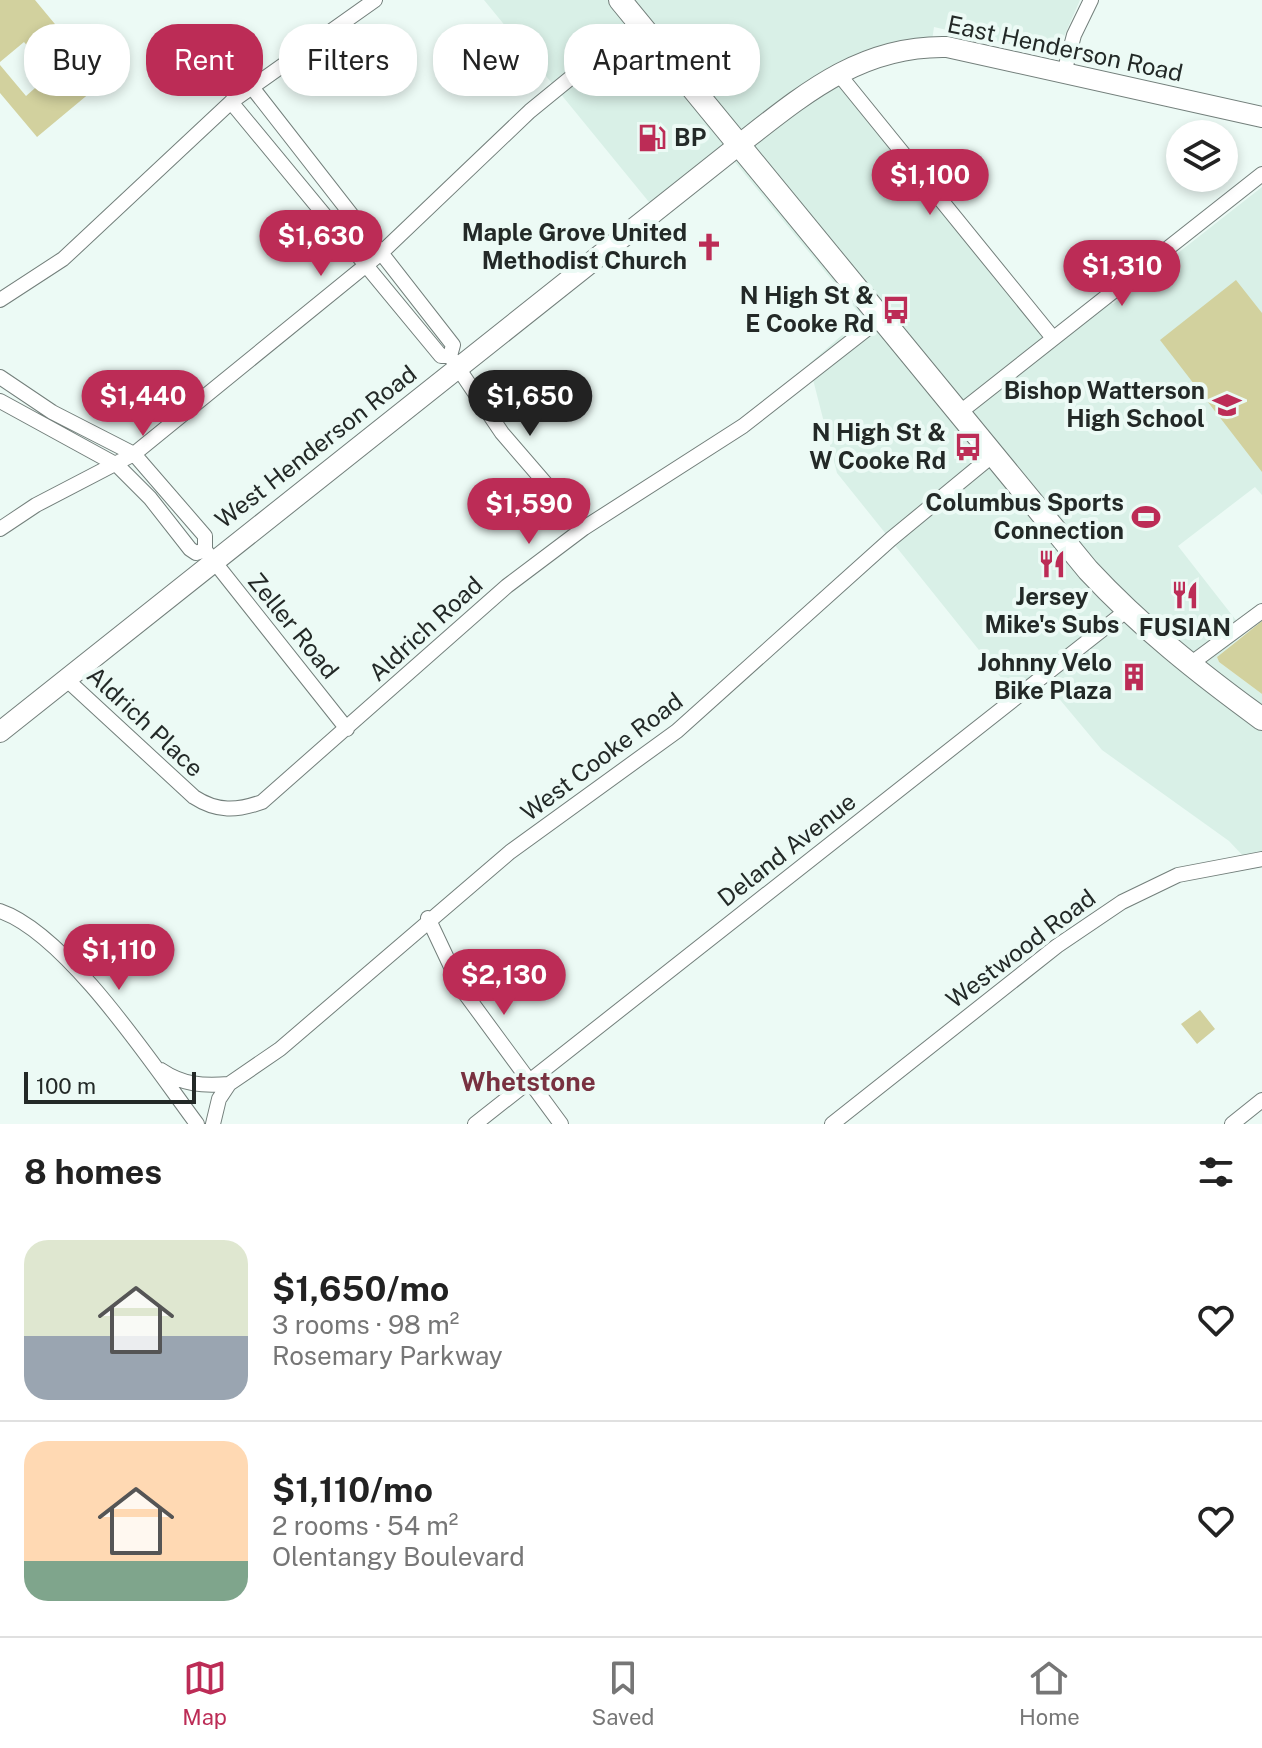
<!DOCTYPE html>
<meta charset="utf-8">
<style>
:root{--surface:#fff;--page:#f2f2f2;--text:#222;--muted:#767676;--line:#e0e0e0;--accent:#bc2c56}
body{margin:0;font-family:"Public Sans",sans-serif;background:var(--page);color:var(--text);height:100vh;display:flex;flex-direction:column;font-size:30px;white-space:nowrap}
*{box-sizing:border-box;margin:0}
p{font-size:26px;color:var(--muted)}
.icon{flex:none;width:44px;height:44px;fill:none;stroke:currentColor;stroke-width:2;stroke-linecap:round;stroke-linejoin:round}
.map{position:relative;height:1124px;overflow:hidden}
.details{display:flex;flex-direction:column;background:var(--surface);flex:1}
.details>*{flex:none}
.top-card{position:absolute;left:24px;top:24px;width:800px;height:72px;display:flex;gap:16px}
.controls{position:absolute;left:1166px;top:120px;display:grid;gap:16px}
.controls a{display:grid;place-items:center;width:72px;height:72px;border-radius:50%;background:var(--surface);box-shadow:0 4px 12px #0003;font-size:40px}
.scale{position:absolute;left:24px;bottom:20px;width:172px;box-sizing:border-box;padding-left:8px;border:4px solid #232927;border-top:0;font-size:22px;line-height:28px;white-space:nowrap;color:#232927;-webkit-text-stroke:6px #ecfaf5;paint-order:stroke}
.price{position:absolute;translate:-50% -68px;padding:0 18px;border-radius:28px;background:var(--accent);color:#fff;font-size:26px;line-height:52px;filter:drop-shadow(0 2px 4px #0008)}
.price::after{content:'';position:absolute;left:50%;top:48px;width:24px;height:18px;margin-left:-12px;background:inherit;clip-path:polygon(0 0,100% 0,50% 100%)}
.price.on{background:#222;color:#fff}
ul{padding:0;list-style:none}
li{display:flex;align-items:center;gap:24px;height:200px;padding:0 24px}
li+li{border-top:2px solid var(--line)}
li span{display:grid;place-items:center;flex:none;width:224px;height:160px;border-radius:24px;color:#555}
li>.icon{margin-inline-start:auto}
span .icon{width:96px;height:96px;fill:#fffc;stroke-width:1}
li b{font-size:34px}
h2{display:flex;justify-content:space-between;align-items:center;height:96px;padding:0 24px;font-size:34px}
.tag{padding:0 28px;border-radius:32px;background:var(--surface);box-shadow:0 4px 12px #0003;font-size:28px;line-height:72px}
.tag.on{background:var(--accent);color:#fff}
.tabs{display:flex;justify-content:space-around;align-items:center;height:112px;border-top:2px solid var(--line);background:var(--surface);font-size:22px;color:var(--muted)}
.tabs a{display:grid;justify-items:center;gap:4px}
.tabs .on{color:var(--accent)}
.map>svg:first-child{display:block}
.built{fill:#d9f0e7}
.green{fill:#d2d19e}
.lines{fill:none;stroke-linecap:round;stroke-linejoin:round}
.street-casing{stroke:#737f7b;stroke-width:16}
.secondary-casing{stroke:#737f7b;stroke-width:22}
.primary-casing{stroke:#737f7b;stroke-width:24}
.street{stroke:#fff;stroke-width:14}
.secondary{stroke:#fff;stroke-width:20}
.primary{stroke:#fff;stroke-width:22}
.labels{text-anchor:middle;stroke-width:8;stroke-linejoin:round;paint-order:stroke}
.street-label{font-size:24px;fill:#232927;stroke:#ecfaf5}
.poi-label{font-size:24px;font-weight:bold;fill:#232927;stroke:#ecfaf5;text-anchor:end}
.neighbourhood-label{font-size:26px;font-weight:bold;fill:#783140;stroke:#ecfaf5}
</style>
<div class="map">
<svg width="1262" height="1124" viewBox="0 0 1262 1124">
<rect width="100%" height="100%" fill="#ecfaf5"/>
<path class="built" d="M 484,0 L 1080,0 L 1056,55 L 934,27 L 932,41 L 835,69 L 1053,337 L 1106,296 L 1113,304 L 1262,187 L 1262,495 L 1255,487 L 1178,546 L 1246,633 L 1217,657 L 1219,662 L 1262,694 L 1262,853 L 1245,858 L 1229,841 L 1102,750 L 1041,677 L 1015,695 L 837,473 L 809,364 L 857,322 L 859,313 L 734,161 L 662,218 Z"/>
<path class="green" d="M 0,0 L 35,0 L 103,82 L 37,137 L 0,93 L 0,65 L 26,96 L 51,74 L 24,42 L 0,62 Z
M 1236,280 L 1262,313 L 1262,472 L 1160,340 Z
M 1262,621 L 1262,694 L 1219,662 L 1217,657 Z
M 1200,1010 L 1215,1029 L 1197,1044 L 1181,1024 Z"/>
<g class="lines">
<defs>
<path id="street" d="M 837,72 L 1053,338
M 1064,73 L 1074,35 L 1091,0
M 251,86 L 453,345 L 450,356 L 502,433 L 584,528
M 231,102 L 441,356 L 450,356
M 0,300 L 63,259 L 231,102 L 375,0
M 0,377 L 52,412 L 134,454 L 205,536 L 205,550 L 347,729
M 0,401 L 117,465 L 150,498 L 190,549 L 196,553 L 205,550
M 959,413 L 1262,174
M 0,529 L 36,505 L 134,454 L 381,253 L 530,111 L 639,22
M 1189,665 L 1262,611
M 66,679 L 194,797 C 217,812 237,811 262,802 L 507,586 L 584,528 L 743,426 L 881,318
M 0,911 C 67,934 153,1065 197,1124
M 428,918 L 461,988 L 561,1124
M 161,1070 C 183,1085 203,1086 229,1084
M 213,1124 L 219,1099 L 229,1084 L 280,1049 L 510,852 L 677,731 L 891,539 L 993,455
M 475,1124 L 1126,611
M 832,1124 L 1057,946 L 1122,902 L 1178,875 L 1262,859
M 1232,1124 L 1262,1100"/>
<path id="secondary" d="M 0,732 L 740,144 C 804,94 861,45 947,47 L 1262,117"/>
<path id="primary" d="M 620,0 L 1088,570 C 1141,627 1199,673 1262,719"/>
</defs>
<use href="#street" class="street-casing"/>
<use href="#secondary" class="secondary-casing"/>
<use href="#primary" class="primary-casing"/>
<use href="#street" class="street"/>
<use href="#secondary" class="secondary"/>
<use href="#primary" class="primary"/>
</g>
<defs>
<symbol id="fuel-bare" viewBox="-9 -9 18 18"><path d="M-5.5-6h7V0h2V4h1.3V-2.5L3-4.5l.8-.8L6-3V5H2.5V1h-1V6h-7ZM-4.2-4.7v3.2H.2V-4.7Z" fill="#bc2c56" stroke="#ecfaf5" stroke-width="2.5" paint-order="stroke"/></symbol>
<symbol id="church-bare" viewBox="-9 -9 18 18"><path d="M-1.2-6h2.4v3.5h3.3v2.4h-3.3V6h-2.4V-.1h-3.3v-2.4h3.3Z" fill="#bc2c56" stroke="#ecfaf5" stroke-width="2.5" paint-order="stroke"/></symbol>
<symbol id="bus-bare" viewBox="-9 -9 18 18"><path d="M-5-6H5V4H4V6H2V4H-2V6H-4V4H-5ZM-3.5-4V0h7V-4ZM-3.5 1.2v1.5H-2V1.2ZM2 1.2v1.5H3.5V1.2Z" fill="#bc2c56" stroke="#ecfaf5" stroke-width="2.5" paint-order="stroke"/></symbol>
<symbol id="school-bare" viewBox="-9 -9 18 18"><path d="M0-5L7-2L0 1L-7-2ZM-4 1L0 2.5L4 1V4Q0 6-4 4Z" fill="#bc2c56" stroke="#ecfaf5" stroke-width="2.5" paint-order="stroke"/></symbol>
<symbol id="stadium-bare" viewBox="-9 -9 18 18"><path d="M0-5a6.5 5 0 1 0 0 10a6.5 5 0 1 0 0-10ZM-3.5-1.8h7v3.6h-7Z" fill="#bc2c56" stroke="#ecfaf5" stroke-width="2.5" paint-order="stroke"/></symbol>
<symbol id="restaurant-bare" viewBox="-9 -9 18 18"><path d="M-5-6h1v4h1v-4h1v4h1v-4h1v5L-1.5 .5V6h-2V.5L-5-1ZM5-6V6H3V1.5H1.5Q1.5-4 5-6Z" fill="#bc2c56" stroke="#ecfaf5" stroke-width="2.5" paint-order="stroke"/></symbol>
<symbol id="building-bare" viewBox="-9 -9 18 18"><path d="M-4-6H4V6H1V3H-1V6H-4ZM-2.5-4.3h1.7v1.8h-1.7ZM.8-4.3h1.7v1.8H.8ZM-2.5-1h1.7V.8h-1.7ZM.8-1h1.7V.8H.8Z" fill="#bc2c56" stroke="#ecfaf5" stroke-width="2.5" paint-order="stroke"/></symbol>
</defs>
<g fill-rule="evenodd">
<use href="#fuel-bare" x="632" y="118" width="40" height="40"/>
<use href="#church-bare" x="689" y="227" width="40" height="40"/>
<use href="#bus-bare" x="876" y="290" width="40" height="40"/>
<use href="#school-bare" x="1207" y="385" width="40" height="40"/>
<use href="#bus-bare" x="948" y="427" width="40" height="40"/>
<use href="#stadium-bare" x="1126" y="497" width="40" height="40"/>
<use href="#restaurant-bare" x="1032" y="544" width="40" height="40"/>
<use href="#restaurant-bare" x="1165" y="575" width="40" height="40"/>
<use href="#building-bare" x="1114" y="657" width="40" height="40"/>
</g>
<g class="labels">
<g class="street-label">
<text transform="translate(1065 49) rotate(12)" y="8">East Henderson Road</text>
<text transform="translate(316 447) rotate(-38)" y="8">West Henderson Road</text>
<text transform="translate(293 626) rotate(51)" y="8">Zeller Road</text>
<text transform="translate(426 629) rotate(-42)" y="8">Aldrich Road</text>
<text transform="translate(145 722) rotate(43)" y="8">Aldrich Place</text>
<text transform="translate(602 757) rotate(-37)" y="8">West Cooke Road</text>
<text transform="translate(787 850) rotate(-38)" y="8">Deland Avenue</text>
<text transform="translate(1021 949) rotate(-37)" y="8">Westwood Road</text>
</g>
<g class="poi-label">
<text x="674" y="146" text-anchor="start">BP</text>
<text x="687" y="241">Maple Grove United<tspan x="687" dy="28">Methodist Church</tspan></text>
<text x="874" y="304">N High St &amp;<tspan x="874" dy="28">E Cooke Rd</tspan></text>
<text x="1205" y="399">Bishop Watterson<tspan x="1205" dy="28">High School</tspan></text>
<text x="946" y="441">N High St &amp;<tspan x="946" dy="28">W Cooke Rd</tspan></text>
<text x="1124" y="511">Columbus Sports<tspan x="1124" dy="28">Connection</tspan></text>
<text x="1052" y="605" text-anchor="middle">Jersey<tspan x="1052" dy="28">Mike's Subs</tspan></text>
<text x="1185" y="636" text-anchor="middle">FUSIAN</text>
<text x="1112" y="671">Johnny Velo<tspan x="1112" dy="28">Bike Plaza</tspan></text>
</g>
<g class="neighbourhood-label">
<text x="528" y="1091">Whetstone</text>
</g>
</g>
</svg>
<div class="controls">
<a><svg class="icon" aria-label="layers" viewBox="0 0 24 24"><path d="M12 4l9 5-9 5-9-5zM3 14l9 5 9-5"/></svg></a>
</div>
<div class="scale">100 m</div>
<b class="price" style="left:930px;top:217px">$1,100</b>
<b class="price" style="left:321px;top:278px">$1,630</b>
<b class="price" style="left:1122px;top:308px">$1,310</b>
<b class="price" style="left:143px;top:438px">$1,440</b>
<b class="price on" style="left:530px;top:438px">$1,650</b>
<b class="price" style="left:529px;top:546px">$1,590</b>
<b class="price" style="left:119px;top:992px">$1,110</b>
<b class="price" style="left:504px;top:1017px">$2,130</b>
<div class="top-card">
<a class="tag">Buy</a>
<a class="tag on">Rent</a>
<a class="tag">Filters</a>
<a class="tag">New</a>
<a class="tag">Apartment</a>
</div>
</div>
<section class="details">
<h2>8 homes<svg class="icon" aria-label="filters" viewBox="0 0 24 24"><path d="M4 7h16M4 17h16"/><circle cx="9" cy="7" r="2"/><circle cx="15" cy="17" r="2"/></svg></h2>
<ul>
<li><span style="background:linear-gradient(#dfe7d0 60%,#9aa5b1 0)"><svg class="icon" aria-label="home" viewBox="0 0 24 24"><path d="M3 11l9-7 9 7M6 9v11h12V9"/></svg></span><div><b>$1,650/mo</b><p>3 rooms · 98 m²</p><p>Rosemary Parkway</p></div><svg class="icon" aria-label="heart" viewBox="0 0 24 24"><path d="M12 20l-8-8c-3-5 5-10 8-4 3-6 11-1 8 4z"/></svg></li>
<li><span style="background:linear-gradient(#ffd9b3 75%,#7fa58c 0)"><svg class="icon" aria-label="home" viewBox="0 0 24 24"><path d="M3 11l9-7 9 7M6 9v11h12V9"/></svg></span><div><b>$1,110/mo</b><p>2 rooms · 54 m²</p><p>Olentangy Boulevard</p></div><svg class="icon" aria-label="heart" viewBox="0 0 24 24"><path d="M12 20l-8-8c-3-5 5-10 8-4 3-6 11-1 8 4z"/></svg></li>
</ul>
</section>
<nav class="tabs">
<a class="on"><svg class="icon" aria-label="map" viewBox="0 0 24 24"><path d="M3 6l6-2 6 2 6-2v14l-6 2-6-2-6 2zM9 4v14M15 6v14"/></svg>Map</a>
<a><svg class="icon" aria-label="saved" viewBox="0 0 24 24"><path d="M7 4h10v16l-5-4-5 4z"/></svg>Saved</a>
<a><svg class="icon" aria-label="home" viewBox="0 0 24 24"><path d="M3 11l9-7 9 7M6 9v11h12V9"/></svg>Home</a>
</nav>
